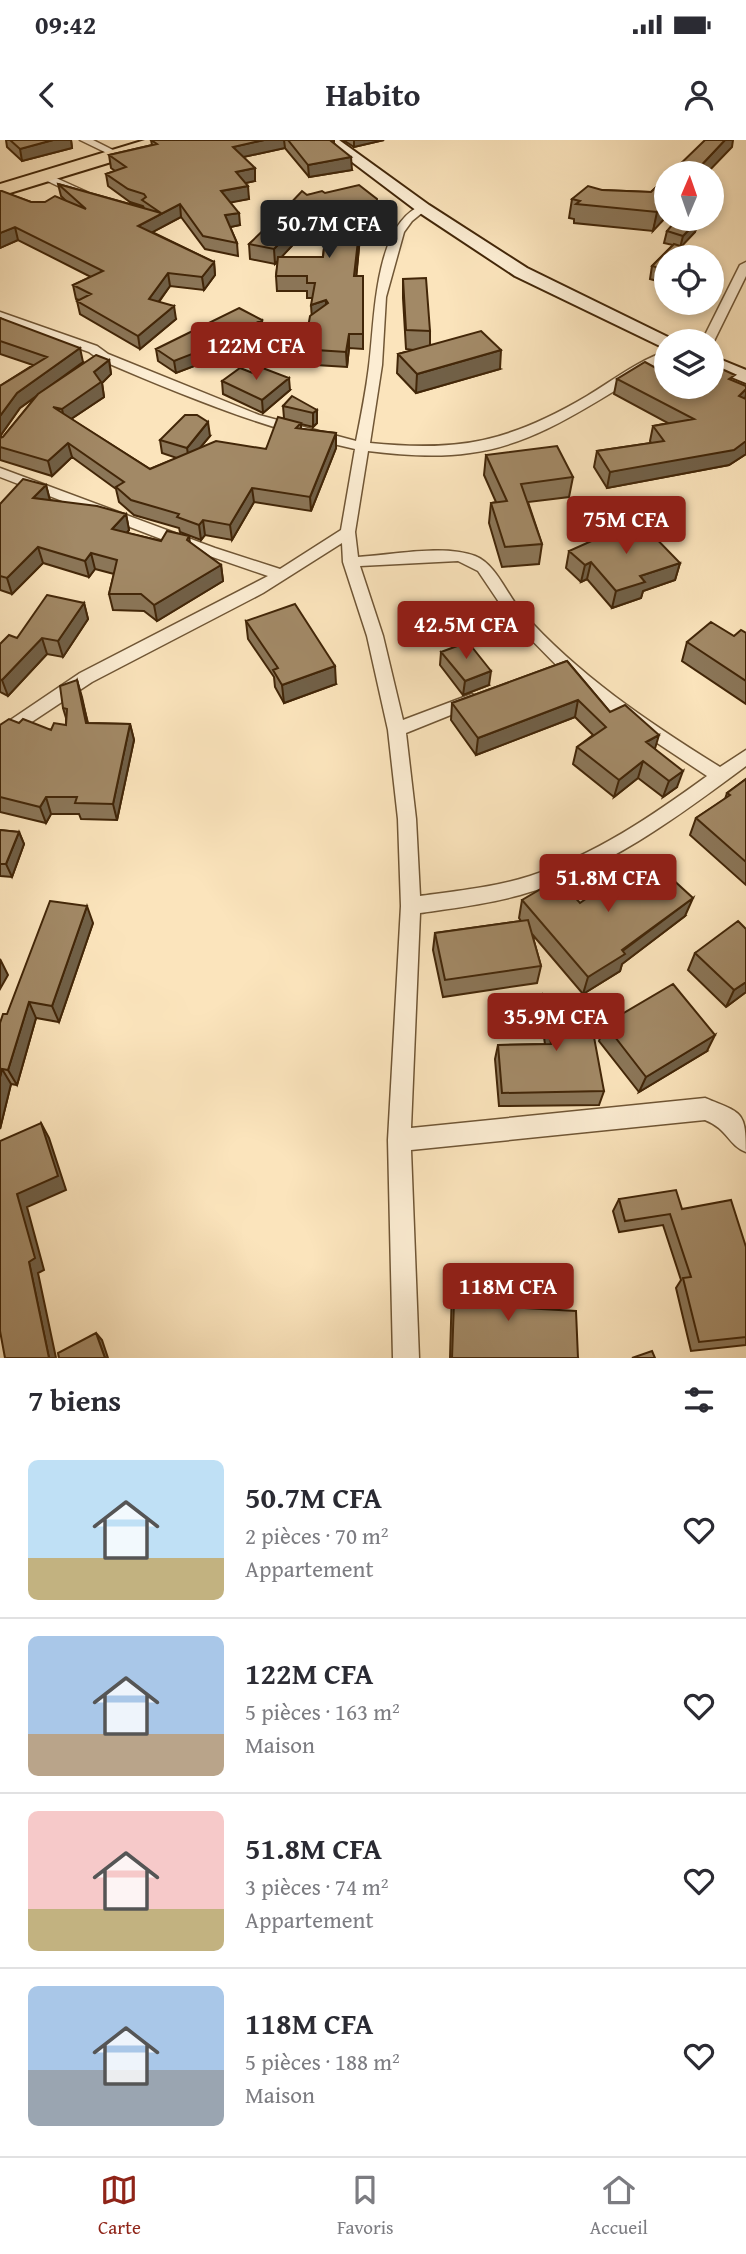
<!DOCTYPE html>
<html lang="fr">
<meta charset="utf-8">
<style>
:root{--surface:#fff;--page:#f2f2f3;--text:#2b2b33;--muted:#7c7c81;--line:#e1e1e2;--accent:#8f2418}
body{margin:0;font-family:"Gentium Book Plus",serif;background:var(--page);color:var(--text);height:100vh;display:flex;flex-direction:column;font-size:26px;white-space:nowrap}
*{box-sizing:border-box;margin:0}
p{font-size:23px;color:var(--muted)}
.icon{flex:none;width:38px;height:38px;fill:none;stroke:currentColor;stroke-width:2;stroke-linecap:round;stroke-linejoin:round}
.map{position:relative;height:1218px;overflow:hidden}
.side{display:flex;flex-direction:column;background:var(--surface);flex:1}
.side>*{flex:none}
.needle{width:46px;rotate:2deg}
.controls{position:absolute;left:654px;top:21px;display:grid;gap:14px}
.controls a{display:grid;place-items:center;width:70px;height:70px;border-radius:50%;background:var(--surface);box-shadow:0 4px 10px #0003;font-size:35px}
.price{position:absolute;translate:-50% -60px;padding:0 16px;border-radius:7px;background:var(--accent);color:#fff;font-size:23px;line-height:46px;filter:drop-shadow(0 2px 4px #0008)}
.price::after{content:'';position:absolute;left:50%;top:42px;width:21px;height:16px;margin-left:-10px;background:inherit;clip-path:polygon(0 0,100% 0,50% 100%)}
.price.on{background:#222;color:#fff}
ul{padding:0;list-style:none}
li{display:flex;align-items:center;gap:21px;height:175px;padding:0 28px}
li+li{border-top:2px solid var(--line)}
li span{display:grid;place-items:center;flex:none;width:196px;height:140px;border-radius:10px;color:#555}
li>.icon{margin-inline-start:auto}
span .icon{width:84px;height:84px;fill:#fffc;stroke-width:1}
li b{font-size:30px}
h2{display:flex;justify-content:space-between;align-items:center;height:84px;padding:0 28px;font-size:30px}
.status{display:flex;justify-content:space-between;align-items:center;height:49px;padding:0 35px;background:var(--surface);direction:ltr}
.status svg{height:19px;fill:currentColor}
header{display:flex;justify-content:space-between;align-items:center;height:91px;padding:0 28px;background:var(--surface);font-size:32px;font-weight:800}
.tabs{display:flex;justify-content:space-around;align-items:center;height:98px;border-top:2px solid var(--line);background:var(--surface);font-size:19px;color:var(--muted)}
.tabs a{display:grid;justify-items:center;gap:4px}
.tabs .on{color:var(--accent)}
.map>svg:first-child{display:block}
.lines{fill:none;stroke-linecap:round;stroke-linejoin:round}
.street-casing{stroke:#705635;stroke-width:3}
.secondary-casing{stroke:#422608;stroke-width:4}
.highway-casing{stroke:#422608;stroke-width:4}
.street{fill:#fcedd3;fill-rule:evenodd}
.secondary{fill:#fcedd3;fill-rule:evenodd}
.highway{fill:#fbe4bc;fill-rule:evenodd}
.wall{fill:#8b7658;stroke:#422608;stroke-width:2;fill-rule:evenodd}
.shaded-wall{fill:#716047;stroke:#422608;stroke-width:2}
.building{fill:#a28966;stroke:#422608;stroke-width:2}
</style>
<div class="status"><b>09:42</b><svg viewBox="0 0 49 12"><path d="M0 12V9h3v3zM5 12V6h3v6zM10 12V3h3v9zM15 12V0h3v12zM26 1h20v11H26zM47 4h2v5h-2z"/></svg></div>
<header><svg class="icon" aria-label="back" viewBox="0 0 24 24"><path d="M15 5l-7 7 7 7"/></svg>Habito<svg class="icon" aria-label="person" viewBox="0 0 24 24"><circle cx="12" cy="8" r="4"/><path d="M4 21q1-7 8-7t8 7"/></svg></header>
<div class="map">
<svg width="746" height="1218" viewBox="0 0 746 1218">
<rect width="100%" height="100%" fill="#fbe4bc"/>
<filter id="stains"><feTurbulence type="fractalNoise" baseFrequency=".00286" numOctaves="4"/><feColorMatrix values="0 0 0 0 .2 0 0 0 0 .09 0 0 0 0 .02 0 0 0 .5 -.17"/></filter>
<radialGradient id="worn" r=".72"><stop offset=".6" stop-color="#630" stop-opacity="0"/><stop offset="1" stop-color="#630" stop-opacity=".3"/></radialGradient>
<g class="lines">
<defs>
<path id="street" d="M 80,0 L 93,0 L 121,14 L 113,16 Z
M 45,33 L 87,52 L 88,54 L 79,56 L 41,38 L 41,34 Z
M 423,65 L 428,68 L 412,81 L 404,92 L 386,157 L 382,225 L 370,303 C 459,312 509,302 587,256 C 612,241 639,220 667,211 L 667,220 C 604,254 543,304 470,313 C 436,318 402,315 368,311 L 355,392 L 358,417 C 391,415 445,404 475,416 C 496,424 507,455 522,472 C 579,536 648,582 720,627 L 746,610 L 746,626 C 676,678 605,731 520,755 C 488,764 454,768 420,773 L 411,988 L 705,958 C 742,973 746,971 746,1012 C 728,1005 728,989 705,980 L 411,1010 L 419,1218 L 393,1218 L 388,1000 L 401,766 L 398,679 L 388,590 L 367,496 L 343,422 L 342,403 L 263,453 L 92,542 L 0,603 L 0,587 L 80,533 L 268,436 L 169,402 L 0,337 L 0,328 L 215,408 L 280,429 L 341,390 L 355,309 C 268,290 187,257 105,222 L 99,226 L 91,226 L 89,223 L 96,217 L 89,212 L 0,180 L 0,172 L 97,206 L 108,214 L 259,275 L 356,301 C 361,276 366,251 369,226 C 375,183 373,83 423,65 ZM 458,421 L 478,431 L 509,477 L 573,542 L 618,577 L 707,636 C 652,676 595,715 530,736 C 495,747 457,751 420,756 L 416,679 L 406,593 L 478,564 L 480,560 L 472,554 L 403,580 L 383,496 L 360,426 Z
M 746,122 L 746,136 L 714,201 L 712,204 L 712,201 L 702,201 L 740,125 Z"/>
<path id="secondary" d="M 323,0 L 339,0 L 429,65 L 527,128 L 676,201 L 667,201 L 667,207 L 660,206 L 515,136 L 417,71 Z
M 712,216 L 746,230 L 746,243 L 712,229 Z"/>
<path id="highway" d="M 145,0 L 173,0 L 170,4 L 0,56 L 0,44 Z"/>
</defs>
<use href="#street" class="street-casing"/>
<use href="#secondary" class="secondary-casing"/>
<use href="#highway" class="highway-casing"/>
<use href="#street" class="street"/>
<use href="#secondary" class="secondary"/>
<use href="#highway" class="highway"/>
</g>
<path class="wall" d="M 6,0 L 71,0 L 72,8 L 22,21 L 7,7 Z
M 151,0 L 334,0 L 334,3 L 352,30 L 309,37 L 285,8 L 243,17 L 255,41 L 245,43 L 249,59 L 230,62 L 240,85 L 230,87 L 237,103 L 238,116 L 205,109 L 181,77 L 152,92 L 214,122 L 215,135 L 204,150 L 170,146 L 159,162 L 176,179 L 140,209 L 80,174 L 77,161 L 79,160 L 76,159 L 73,145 L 91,137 L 18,100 L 0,108 L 0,51 L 31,62 L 45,62 L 65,60 L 61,56 L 58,44 L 144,68 L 143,66 L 130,62 L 108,46 L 106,34 L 115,31 L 111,28 L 109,15 L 152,5 Z
M 343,0 L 384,0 L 354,7 Z
M 667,37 L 653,91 L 574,83 L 574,79 L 569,78 L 572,59 L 602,50 L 651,52 Z
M 325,53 L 377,73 L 375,97 L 360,97 L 356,136 L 363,136 L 363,209 L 349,208 L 347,227 L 316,225 L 316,208 L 308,207 L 307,193 L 312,174 L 313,158 L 307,158 L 307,151 L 277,151 L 276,136 L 278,121 L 275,124 L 250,119 L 249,104 L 288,78 L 288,66 L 307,55 ZM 305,92 L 314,99 L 325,97 L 323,117 L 281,117 Z
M 698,80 L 695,92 L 681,106 L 667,117 L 667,144 L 650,139 L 652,126 L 673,105 L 664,103 L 667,91 Z
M 403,139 L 430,191 L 430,205 L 500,229 L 416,253 L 397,233 L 398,214 L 413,210 L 406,209 L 403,158 Z
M 0,178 L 83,222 L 48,248 L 109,220 L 111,234 L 102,243 L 104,257 L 71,279 L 150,329 L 177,318 L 162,313 L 160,300 L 210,296 L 199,309 L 266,309 L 284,278 L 283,266 L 317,270 L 317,283 L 313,287 L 301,284 L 301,289 L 336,293 L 336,308 L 311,371 L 254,362 L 232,400 L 205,395 L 201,400 L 180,392 L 179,388 L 134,375 L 119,362 L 116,349 L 72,317 L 52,336 L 0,320 L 0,246 L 33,225 L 0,214 ZM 37,256 L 3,297 L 0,297 L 1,295 L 20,268 Z
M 263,192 L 212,220 L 203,219 L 202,223 L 176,233 L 158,221 L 156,209 Z
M 617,239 L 667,247 L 733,241 L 746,246 L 745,258 L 746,259 L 746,314 L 729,325 L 607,348 L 594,327 L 597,311 L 651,303 L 650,301 L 653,286 L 668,283 L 614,254 Z
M 222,241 L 290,250 L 263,273 L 223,254 Z
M 486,315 L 573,337 L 569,357 L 528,362 L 542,404 L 539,424 L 502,427 L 489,383 L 491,363 L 496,362 L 484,335 Z
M 46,345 L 50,360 L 126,374 L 129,390 L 127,393 L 161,401 L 189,396 L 190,403 L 221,425 L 223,441 L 157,481 L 144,471 L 113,470 L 109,454 L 114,434 L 95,429 L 89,437 L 43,423 L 12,454 L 0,450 L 0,364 Z
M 569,411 L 680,423 L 675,440 L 643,451 L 641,458 L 612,468 L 587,439 L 581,442 L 566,428 Z
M 84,463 L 88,479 L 63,517 L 47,514 L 8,556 L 0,552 L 0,504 L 17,498 Z
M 246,481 L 336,544 L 284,563 L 275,547 L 274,537 L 248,499 Z
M 746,493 L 746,564 L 682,521 L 687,502 L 734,496 Z
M 441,512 L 489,545 L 463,555 L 440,525 Z
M 567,521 L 610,572 L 655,609 L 677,647 L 663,657 L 638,638 L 614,657 L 573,624 L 577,607 L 593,595 L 575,577 L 476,615 L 451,580 L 452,563 Z
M 77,540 L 88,583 L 130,584 L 134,600 L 117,680 L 81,679 L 79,674 L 51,674 L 46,683 L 0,672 L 0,585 L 19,583 L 51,590 L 66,585 L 66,578 L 63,568 Z
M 746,639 L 746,745 L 690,695 L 696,678 L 725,659 L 727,653 Z
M 0,690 L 19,692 L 24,704 L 12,737 L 0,736 Z
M 522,760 L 580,763 L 685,776 L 622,824 L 620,831 L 583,854 L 532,794 L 541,826 L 537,843 L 443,857 L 433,810 L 435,793 L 521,781 L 519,778 Z
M 93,783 L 59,882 L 36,878 L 17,945 L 11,944 L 0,989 L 0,883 Z
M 746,789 L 746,852 L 726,867 L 688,830 L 695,813 Z
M 543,855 L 604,951 L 599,965 L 499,966 L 495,919 L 498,905 L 545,904 L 540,870 Z
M 605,884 L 707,911 L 639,952 L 599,901 Z
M 619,1059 L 682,1069 L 746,1107 L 746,1205 L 691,1211 L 676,1148 L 681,1140 L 663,1085 L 619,1092 L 613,1071 Z
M 455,1134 L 525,1168 L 578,1218 L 450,1218 L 452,1148 Z"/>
<path class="shaded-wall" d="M 53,0 L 71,0 L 72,8 L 22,21 L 20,9 Z
M 264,0 L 284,0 L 285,8 L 234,19 L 233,7 Z
M 354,0 L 384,0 L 354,7 Z
M 725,0 L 733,0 L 732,7 L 707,33 L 694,33 Z
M 351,17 L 352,30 L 309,37 L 308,25 Z
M 255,28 L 255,41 L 237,45 L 236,32 Z
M 248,46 L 249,59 L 223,64 L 221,51 Z
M 667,61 L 667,76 L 653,91 L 657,72 Z
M 180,64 L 181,77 L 140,99 L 138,86 Z
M 239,73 L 240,85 L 226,88 L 225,75 Z
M 304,78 L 305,92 L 275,124 L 274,109 Z
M 698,80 L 695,92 L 680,108 L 683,96 Z
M 327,83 L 328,97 L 314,99 L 313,85 Z
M 360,83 L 360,97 L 355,151 L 354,136 Z
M 15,87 L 18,100 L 0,108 L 0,93 Z
M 693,110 L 692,117 L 686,117 Z
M 214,122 L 215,135 L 204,150 L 202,137 Z
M 168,133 L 170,146 L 151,172 L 149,159 Z
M 326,160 L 326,174 L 312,180 L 311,165 Z
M 174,166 L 176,179 L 140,209 L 138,196 Z
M 262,180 L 263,192 L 212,220 L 210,207 Z
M 349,194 L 349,208 L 347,227 L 346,212 Z
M 201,207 L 203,219 L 202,223 L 176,233 L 174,221 Z
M 80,208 L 83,222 L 20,268 L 1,295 L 0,302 L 0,276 L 17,253 Z
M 501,210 L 500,229 L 416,253 L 417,234 Z
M 109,220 L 111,234 L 102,243 L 104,257 L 65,283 L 62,269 L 94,232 Z
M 289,238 L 290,250 L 263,273 L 262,260 Z
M 746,249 L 746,255 L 744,262 L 739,256 Z
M 317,270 L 317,283 L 313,287 L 313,273 Z
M 208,282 L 210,296 L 189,321 L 187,308 Z
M 336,293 L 336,308 L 311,371 L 310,357 Z
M 746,301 L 746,314 L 729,325 L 607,348 L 610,332 Z
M 68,303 L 72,317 L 52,336 L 48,321 Z
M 46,345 L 50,361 L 33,358 Z
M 252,348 L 254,362 L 232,400 L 230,385 Z
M 126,374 L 129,390 L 116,406 L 112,389 Z
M 203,380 L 205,395 L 201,400 L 199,385 Z
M 38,407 L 43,423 L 12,454 L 7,438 Z
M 91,413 L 95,429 L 89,437 L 85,421 Z
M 591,422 L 587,439 L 581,442 L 585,425 Z
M 680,423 L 675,440 L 643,451 L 641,458 L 612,468 L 616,451 L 640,436 Z
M 221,425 L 223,441 L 157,481 L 154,465 Z
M 84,463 L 88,479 L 63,517 L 58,501 Z
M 42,498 L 47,514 L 8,556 L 2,540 Z
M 335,526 L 336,544 L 284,563 L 282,545 Z
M 491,531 L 489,545 L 463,555 L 465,541 Z
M 77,540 L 82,557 L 91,599 L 86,583 Z
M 578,560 L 575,577 L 476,615 L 478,598 Z
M 130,584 L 134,600 L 117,680 L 113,664 Z
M 659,595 L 654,612 L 646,602 Z
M 643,621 L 638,638 L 614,657 L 619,640 Z
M 683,631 L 677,647 L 663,657 L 669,641 Z
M 46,657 L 51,674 L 46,683 L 40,667 Z
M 19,692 L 24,704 L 12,737 L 6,724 Z
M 693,758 L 685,776 L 622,824 L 620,831 L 583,854 L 588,837 Z
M 87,766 L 93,783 L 59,882 L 52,866 Z
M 0,819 L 8,835 L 0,849 Z
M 746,842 L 746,852 L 726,867 L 734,850 Z
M 29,862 L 36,878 L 17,945 L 8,930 Z
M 715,895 L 707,911 L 639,952 L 646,937 Z
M 2,929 L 11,944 L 0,989 L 0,937 Z
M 41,983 L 49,998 L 66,1050 L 27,1067 L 44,1130 L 38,1133 L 56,1218 L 49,1218 L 29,1122 L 17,1054 Z
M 96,1193 L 102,1200 L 108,1218 L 105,1218 Z"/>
<path class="building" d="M 10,0 L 53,0 L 20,9 Z
M 151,0 L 264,0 L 233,7 L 255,28 L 236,32 L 248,46 L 221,51 L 239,73 L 225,75 L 237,103 L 203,96 L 180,64 L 138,86 L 214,122 L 202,137 L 168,133 L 149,159 L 174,166 L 138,196 L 77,161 L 91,154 L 73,145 L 103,131 L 15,87 L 0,93 L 0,51 L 2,51 L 31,62 L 45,62 L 55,56 L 86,69 L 58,44 L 161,73 L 142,60 L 146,57 L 144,54 L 128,49 L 106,34 L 126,27 L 109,15 L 157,4 Z
M 288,0 L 333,0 L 331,1 L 351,17 L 308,25 Z
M 705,0 L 725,0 L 694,33 L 671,33 Z
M 667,37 L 667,61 L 657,72 L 576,64 L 580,61 L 572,59 L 588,46 L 602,50 L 651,52 Z
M 359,45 L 377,59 L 375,83 L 360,83 L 354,136 L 363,136 L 363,194 L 349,194 L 346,212 L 316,210 L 318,193 L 307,193 L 310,176 L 328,163 L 326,160 L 311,165 L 315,143 L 307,143 L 307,136 L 276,136 L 278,117 L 323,117 L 327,83 L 313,85 L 304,78 L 274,109 L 249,104 L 274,80 L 301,76 L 288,66 L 302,51 L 307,55 L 322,51 L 325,53 Z
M 677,79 L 694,79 L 698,80 L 683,96 L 667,91 Z
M 674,104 L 693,110 L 686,117 L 667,117 L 667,130 L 652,126 Z
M 426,138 L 430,191 L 406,190 L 403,139 Z
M 239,168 L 262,180 L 210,207 L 201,207 L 200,211 L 174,221 L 156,209 Z
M 0,178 L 80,208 L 17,253 L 0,276 L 0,246 L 47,217 L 0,201 Z
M 481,191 L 501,210 L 417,234 L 398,214 Z
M 96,215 L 109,220 L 94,232 L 101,242 L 62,269 L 53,267 L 150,329 L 216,301 L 266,309 L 278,277 L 301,283 L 296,288 L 336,293 L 310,357 L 252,348 L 230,385 L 203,380 L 199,385 L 177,377 L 179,374 L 131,360 L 116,347 L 124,342 L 68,303 L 48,321 L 0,307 L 0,298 L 3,297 L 38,254 Z
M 645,222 L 667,234 L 667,247 L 712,247 L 712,226 L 713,225 L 735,235 L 729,239 L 746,246 L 746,249 L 739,256 L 746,259 L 746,301 L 734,310 L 610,332 L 597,311 L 664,301 L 653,286 L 694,279 L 617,239 Z
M 260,227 L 289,238 L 262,260 L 222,241 L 240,228 L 253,233 Z
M 292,256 L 317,270 L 313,273 L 283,266 Z
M 185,275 L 197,275 L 208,282 L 187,308 L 160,300 Z
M 557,306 L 573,337 L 521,344 L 542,404 L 505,407 L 491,363 L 507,361 L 486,315 Z
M 23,339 L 46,345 L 33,358 L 97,366 L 126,374 L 112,389 L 161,401 L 167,391 L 189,396 L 187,400 L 221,425 L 154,465 L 141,454 L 109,454 L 117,420 L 91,413 L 85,421 L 38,407 L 7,438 L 0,436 L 0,364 Z
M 642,384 L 680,423 L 640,436 L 645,442 L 616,451 L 591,422 L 585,425 L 569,411 L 596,399 Z
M 47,455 L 84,463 L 58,501 L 42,498 L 2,540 L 0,539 L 0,504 L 9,495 L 17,498 Z
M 295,464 L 335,526 L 282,545 L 273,530 L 278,528 L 246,481 Z
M 711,482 L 734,496 L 741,490 L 746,493 L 746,541 L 687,502 Z
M 468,502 L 491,531 L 465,541 L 441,512 Z
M 567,521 L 610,572 L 625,565 L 659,595 L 646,602 L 683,631 L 669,641 L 643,621 L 619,640 L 577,607 L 606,587 L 578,560 L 478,598 L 452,563 Z
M 77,540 L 86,583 L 130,584 L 113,664 L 75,663 L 77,657 L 46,657 L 40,667 L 0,657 L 0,585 L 9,579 L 19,583 L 23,579 L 51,590 L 54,583 L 66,585 L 67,569 L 63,568 L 60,546 Z
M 746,639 L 746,722 L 696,678 L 730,655 L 727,653 Z
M 0,690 L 19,692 L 6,724 L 0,724 Z
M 647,716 L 693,758 L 622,810 L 625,814 L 588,837 L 522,760 L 558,739 L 580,763 Z
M 50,761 L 87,766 L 52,866 L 29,862 L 8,930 L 2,929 L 0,937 L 0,883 L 3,874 L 7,874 Z
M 528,780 L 541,826 L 445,840 L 435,793 Z
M 738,781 L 746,789 L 746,842 L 734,850 L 695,813 Z
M 673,844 L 715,895 L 646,937 L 605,884 Z
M 586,854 L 604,951 L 502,953 L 498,905 L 551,904 L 543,855 Z
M 41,983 L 58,1036 L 17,1054 L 35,1118 L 29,1122 L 49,1218 L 5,1218 L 0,1191 L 0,1001 Z
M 676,1050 L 682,1069 L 731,1060 L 746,1107 L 746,1197 L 699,1202 L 683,1138 L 691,1137 L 670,1074 L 625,1081 L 619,1059 Z
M 455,1134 L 525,1140 L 525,1168 L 576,1171 L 578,1218 L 452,1218 Z
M 96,1193 L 105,1218 L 59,1218 L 58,1213 Z
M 652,1211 L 655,1218 L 632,1218 Z"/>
<rect width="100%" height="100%" filter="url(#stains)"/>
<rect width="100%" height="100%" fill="url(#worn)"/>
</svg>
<div class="controls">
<a><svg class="needle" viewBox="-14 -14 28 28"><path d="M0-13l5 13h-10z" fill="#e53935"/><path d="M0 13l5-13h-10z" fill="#7c7c81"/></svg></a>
<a><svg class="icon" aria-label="locate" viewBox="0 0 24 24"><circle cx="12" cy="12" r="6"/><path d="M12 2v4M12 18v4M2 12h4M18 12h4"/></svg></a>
<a><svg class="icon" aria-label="layers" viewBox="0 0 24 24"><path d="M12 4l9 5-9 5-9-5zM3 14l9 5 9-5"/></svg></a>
</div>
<b class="price on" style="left:329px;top:120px">50.7M CFA</b>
<b class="price" style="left:256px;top:242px">122M CFA</b>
<b class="price" style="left:626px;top:416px">75M CFA</b>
<b class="price" style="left:466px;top:521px">42.5M CFA</b>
<b class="price" style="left:608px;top:774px">51.8M CFA</b>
<b class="price" style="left:556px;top:913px">35.9M CFA</b>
<b class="price" style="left:508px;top:1183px">118M CFA</b>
</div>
<section class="side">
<h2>7 biens<svg class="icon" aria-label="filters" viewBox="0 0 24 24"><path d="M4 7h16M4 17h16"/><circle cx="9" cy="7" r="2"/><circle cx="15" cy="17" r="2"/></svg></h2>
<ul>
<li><span style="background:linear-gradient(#bfe0f5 70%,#c2b280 0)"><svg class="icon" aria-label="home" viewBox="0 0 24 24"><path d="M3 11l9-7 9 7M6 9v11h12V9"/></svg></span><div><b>50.7M CFA</b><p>2 pièces · 70 m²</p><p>Appartement</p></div><svg class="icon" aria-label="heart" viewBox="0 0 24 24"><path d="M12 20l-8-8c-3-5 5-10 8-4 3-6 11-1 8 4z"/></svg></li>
<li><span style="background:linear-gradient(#a9c7e8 70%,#b9a48a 0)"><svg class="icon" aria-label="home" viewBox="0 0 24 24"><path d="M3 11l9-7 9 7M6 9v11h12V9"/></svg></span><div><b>122M CFA</b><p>5 pièces · 163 m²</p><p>Maison</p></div><svg class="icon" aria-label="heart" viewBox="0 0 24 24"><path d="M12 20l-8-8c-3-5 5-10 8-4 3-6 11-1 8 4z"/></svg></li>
<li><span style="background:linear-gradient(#f6c9c9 70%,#c2b280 0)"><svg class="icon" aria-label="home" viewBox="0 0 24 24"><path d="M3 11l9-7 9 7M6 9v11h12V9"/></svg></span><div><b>51.8M CFA</b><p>3 pièces · 74 m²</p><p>Appartement</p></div><svg class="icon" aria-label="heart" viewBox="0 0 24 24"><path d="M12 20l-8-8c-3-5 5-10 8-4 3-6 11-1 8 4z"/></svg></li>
<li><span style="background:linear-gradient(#a9c7e8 60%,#9aa5b1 0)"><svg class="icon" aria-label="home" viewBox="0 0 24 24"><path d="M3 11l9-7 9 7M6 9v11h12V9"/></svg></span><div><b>118M CFA</b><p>5 pièces · 188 m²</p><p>Maison</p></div><svg class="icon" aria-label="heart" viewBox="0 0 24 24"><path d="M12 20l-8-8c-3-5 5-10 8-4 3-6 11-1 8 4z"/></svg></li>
</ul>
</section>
<nav class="tabs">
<a class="on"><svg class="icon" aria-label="map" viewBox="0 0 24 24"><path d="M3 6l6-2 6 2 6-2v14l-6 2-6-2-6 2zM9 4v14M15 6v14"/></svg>Carte</a>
<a><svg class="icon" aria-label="saved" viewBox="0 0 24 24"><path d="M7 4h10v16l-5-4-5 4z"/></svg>Favoris</a>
<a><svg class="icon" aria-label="home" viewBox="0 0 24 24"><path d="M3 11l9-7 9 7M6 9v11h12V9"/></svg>Accueil</a>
</nav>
